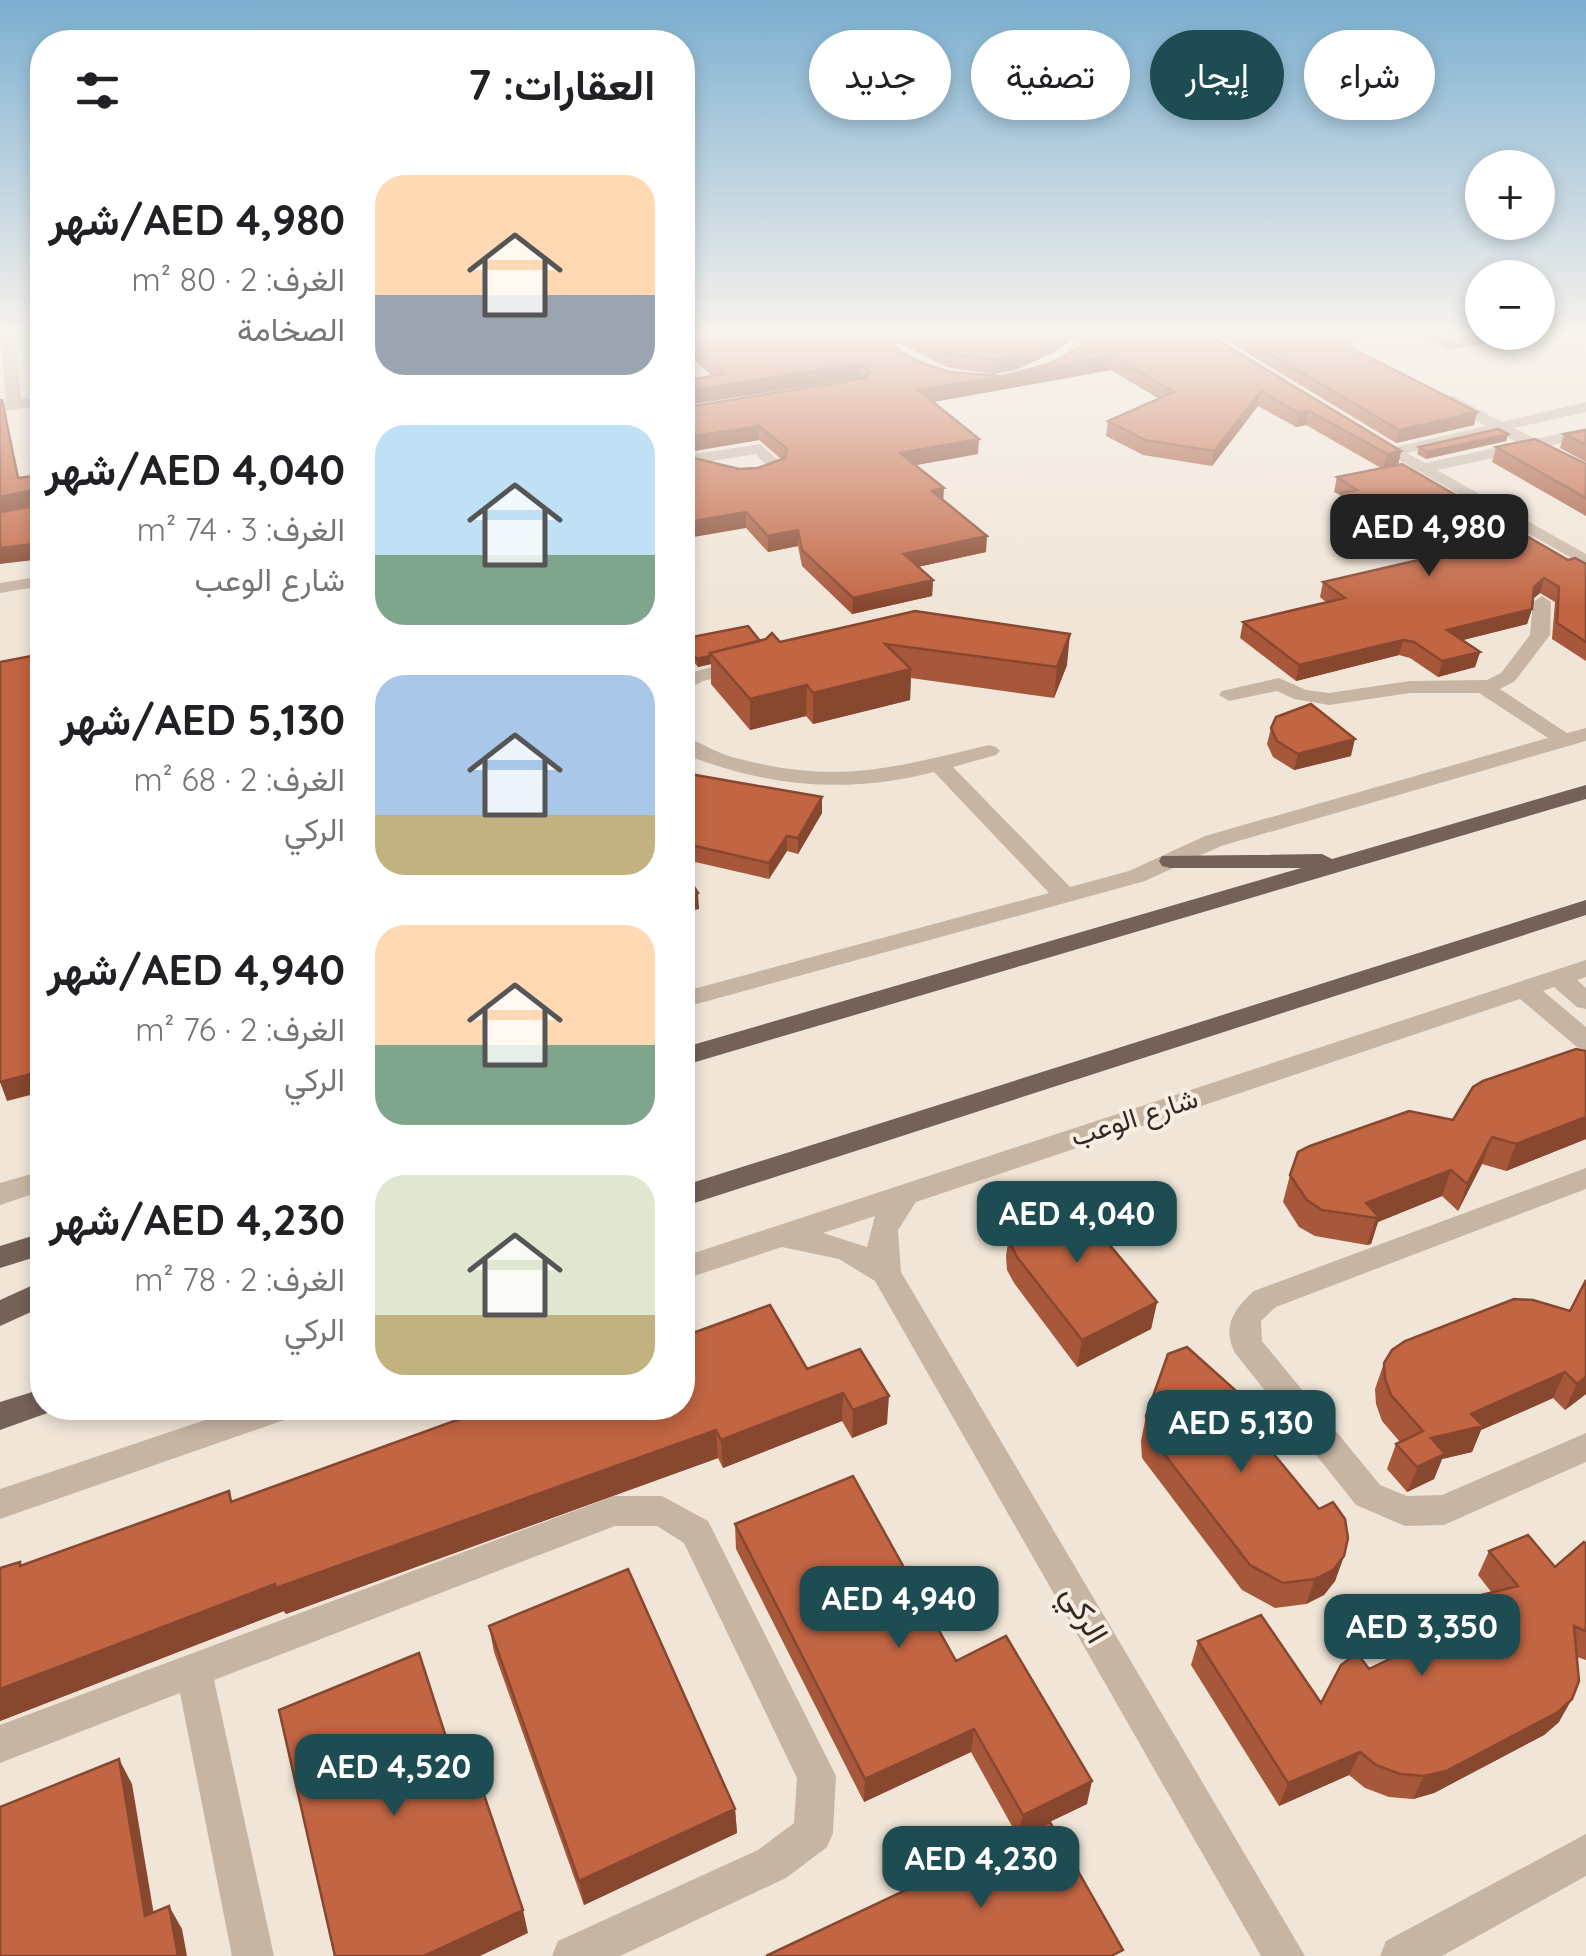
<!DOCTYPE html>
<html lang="ar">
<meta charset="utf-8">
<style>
:root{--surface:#fff;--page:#f6f6f6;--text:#202124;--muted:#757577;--accent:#1d4d52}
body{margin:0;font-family:Quicksand,Vazirmatn,sans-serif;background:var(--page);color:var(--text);direction:rtl;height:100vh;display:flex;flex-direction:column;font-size:38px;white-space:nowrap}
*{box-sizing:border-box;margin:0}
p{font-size:32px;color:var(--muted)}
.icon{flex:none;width:55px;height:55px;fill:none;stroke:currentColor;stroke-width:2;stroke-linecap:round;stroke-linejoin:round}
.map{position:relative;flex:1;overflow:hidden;direction:ltr}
.details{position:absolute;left:30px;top:30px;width:665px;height:1390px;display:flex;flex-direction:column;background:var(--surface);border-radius:40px;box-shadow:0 5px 15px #0003;direction:rtl}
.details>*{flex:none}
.guide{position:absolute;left:725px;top:30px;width:710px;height:90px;direction:rtl;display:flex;gap:20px}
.buttons{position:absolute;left:1465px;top:150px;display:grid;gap:20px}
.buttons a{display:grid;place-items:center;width:90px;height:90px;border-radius:50%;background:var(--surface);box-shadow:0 5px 15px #0003;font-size:50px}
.price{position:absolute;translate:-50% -85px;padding:0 22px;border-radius:20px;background:var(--accent);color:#fff;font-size:32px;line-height:65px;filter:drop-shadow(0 2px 5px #0008)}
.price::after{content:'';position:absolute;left:50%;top:60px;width:30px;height:22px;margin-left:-15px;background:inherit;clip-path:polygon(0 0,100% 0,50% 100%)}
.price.current{background:#222;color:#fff}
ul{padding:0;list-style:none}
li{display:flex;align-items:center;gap:30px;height:250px;padding:0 40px}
li span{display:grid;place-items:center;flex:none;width:280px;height:200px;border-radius:30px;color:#555}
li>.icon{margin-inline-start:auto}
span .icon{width:120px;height:120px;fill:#fffc;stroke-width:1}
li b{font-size:42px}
h2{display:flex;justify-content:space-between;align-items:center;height:120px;padding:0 40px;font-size:42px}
.tag{padding:0 35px;border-radius:45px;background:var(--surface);box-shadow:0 5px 15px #0003;font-size:35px;line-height:90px}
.tag.current{background:var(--accent);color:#fff}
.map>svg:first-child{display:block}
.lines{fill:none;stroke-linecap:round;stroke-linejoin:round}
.minor{fill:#c7b5a4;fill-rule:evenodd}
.primary{fill:#746157;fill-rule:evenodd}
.wall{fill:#a7573a}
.shaded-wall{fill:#88472f}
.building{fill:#c26543;stroke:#88472f;stroke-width:2.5}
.labels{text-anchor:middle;stroke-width:8;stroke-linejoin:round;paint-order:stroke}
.street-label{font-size:28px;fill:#332a25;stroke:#f8efe3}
.near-street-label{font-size:32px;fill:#332a25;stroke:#f8efe3}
</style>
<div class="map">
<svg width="1586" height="1956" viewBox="0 0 1586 1956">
<rect width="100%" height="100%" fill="#f0e5d7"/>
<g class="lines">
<path class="minor" d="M 1,333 L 15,333 L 21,399 L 42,397 L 42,405 L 0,412 L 0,402 L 6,402 Z
M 1084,333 L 1098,333 C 1083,351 1064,373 1039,372 L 1039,366 L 1063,354 Z
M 1443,396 L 1453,396 L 1502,422 L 1586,402 L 1586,412 L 1514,428 L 1535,439 L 1586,428 L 1586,438 L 1548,446 L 1586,466 L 1586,478 L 1531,450 L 1437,470 L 1586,554 L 1586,566 L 1365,441 L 1373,436 L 1395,447 L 1486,426 L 1443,402 ZM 1498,432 L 1518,443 L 1425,463 L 1407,453 Z
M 760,444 L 783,464 L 783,470 L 746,477 L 746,471 L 766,465 L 756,454 L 682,466 L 682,456 Z
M 42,576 L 42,586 L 0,593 L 0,583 Z
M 1542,596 L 1551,602 L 1550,635 L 1515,681 L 1500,689 L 1567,733 L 1586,728 L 1586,741 L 1221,846 L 1145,881 L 682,1008 L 682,992 L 1049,893 L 934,772 C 853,793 776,788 697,759 L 682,752 L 682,736 C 699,741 714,752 732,757 C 835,785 889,769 989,745 L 996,747 L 1000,751 L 996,755 L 953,767 L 1070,887 L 1129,871 L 1205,836 L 1548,738 L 1479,693 L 1410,693 L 1329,705 L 1294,699 L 1277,691 L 1229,701 L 1219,695 L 1222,691 L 1279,678 L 1306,690 L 1329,693 L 1410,681 L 1487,680 L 1501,673 L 1530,635 L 1533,602 Z
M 743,659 L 750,661 L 750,669 L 703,681 L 682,692 L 682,677 L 689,673 Z
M 1586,960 L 1586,977 L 1577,980 L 1586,988 L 1586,1009 L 1577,1007 L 1554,987 L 1543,991 L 1586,1027 L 1586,1050 L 1577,1047 L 1520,999 L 916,1202 L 898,1230 L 901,1272 L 1305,1956 L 1261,1956 L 875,1281 L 839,1259 L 782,1247 L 682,1280 L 682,1257 ZM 875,1216 L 867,1247 L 823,1233 Z
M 1586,1168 L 1586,1189 L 1276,1307 L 1261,1321 L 1262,1341 L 1380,1485 L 1407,1496 L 1442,1495 L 1586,1433 L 1586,1462 L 1444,1525 L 1405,1526 L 1356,1505 L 1235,1353 C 1221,1326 1235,1308 1254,1291 Z
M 42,1171 L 42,1191 L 0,1205 L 0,1183 Z
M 241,1408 L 295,1408 L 290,1418 L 0,1519 L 0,1489 Z
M 614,1496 L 662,1496 L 708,1521 L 836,1776 L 833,1833 L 827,1847 L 786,1878 L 620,1956 L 552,1956 L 558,1941 L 758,1850 L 794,1823 L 797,1778 L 684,1543 L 657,1526 L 615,1526 L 214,1680 L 274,1956 L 232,1956 L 180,1693 L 0,1763 L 0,1725 Z
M 1586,1834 L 1586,1876 L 1442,1956 L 1380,1956 L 1386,1941 Z"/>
<path class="primary" d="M 1586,785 L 1586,799 L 682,1066 L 682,1048 L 1301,868 L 1170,868 L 1162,866 L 1159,861 L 1162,856 L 1322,854 L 1332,859 Z
M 1586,900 L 1586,915 L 682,1207 L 682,1186 Z
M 42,1233 L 42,1255 L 0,1268 L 0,1246 Z
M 42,1281 L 42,1307 L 0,1326 L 0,1300 Z
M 42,1389 L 42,1408 L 55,1408 L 53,1411 L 0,1430 L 0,1402 Z"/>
</g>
<path class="wall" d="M 682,333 L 1078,333 L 1060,349 L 1016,370 L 993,374 L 946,367 L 899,343 L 893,344 L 902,353 L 925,364 L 950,372 L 1002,376 L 1053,363 L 1161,333 L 1401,451 L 1398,464 L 1568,560 L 1586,564 L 1586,661 L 1552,639 L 1555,602 L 1540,593 L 1533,599 L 1532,609 L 1527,624 L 1463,640 L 1480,652 L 1475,667 L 1438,677 L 1410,658 L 1399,655 L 1296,681 L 1240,638 L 1243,622 L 1327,603 L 1320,597 L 1323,582 L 1421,559 L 1413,524 L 1375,532 L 1337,507 L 1340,495 L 1334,492 L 1337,477 L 1381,468 L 1306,425 L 1296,427 L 1258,406 L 1212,466 L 1143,455 L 1106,436 L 1108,421 L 1159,399 L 1111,370 L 932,402 L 978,454 L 916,465 L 986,552 L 918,567 L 933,580 L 932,596 L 852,614 L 802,566 L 798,546 L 768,552 L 746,528 L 739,469 L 758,468 L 781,459 L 759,440 L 682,453 L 682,408 L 860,379 L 712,376 L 682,349 Z
M 1219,333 L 1334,333 L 1350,341 L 1349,346 L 1477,412 L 1474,425 L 1396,443 L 1219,336 Z
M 1341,333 L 1358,333 L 1355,339 Z
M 1416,333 L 1548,333 L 1450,350 Z
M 1586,430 L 1586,462 L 1560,448 L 1564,434 Z
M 1508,434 L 1506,441 L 1426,459 L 1417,454 L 1419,447 Z
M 1496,447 L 1586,464 L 1586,516 L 1492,462 Z
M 915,611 L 1067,665 L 1054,698 L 911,678 L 910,700 L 813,724 L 806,716 L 750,730 L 711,684 L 711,664 L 698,667 L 682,649 L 682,639 L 780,642 Z
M 1271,728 L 1351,756 L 1294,770 L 1273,757 L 1267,744 Z
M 682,763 L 690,774 L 822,813 L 798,854 L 787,851 L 769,879 L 682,859 Z
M 1586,1051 L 1586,1139 L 1506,1171 L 1482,1164 L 1458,1211 L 1442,1196 L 1378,1222 L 1371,1244 L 1367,1245 L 1315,1236 L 1299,1227 L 1283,1202 L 1290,1175 L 1453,1120 Z
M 1010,1229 L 1108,1243 L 1157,1302 L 1151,1329 L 1077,1367 L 1014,1283 L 1007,1270 L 1006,1256 Z
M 1514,1299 L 1586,1394 L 1565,1410 L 1553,1398 L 1481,1430 L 1472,1452 L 1442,1459 L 1434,1479 L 1407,1492 L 1387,1469 L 1396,1444 L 1400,1442 L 1382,1421 L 1376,1404 L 1375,1389 L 1384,1363 Z
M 807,1369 L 887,1424 L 852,1438 L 842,1421 L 723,1468 L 718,1458 L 286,1614 L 284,1611 L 0,1721 L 0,1568 L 21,1565 L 233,1501 Z
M 1253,1406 L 1248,1423 L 1344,1556 L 1335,1581 L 1324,1595 L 1306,1604 L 1275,1608 L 1242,1590 L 1142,1458 L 1141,1441 L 1146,1416 Z
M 735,1524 L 956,1661 L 1087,1804 L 1018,1837 L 971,1752 L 864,1802 L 736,1549 Z
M 1586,1544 L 1586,1660 L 1577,1657 L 1559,1722 L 1544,1735 L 1434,1793 L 1413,1799 L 1389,1797 L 1365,1788 L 1349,1775 L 1279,1806 L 1191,1665 L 1198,1641 L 1321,1703 L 1369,1669 L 1456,1626 L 1453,1623 L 1465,1599 L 1492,1593 L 1478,1575 L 1489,1551 L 1555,1567 Z
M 489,1626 L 735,1809 L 737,1833 L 584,1905 L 494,1652 Z"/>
<path class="shaded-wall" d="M 36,333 L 42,333 L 42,340 L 38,340 Z
M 882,333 L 899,333 L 899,343 L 882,347 Z
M 1064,333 L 1078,333 L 1060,349 L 1016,370 L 993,374 L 994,360 Z
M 1482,333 L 1548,333 L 1450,350 L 1453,338 Z
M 1112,356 L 1111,370 L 917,405 L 918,390 Z
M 859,364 L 858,378 L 682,406 L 682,392 Z
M 1261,391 L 1258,406 L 1212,466 L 1214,451 Z
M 2,400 L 22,492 L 37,489 L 41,504 L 0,514 L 0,497 L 18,478 Z
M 1309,411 L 1306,425 L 1296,427 L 1298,413 Z
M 1477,412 L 1474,425 L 1396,443 L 1399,430 Z
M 759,426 L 759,440 L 682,453 L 682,438 Z
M 1508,434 L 1506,441 L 1426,459 L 1427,452 Z
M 979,439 L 978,454 L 899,468 L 900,453 Z
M 1401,451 L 1398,466 L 1383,469 L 1387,454 Z
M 944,488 L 943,503 L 932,491 Z
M 1417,510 L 1413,524 L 1375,532 L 1379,517 Z
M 746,512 L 746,528 L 682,539 L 682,523 Z
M 798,530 L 798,546 L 768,552 L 768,536 Z
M 987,536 L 986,552 L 903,570 L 904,554 Z
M 42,543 L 42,559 L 0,564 L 0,548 Z
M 1544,578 L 1540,593 L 1529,602 L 1534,587 Z
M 933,580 L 932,596 L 852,614 L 853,598 Z
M 1532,609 L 1527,624 L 1443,645 L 1447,630 Z
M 1070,634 L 1067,665 L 1054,698 L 1057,667 Z
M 1403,640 L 1399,655 L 1296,681 L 1299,665 Z
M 1480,652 L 1475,667 L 1438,677 L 1442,661 Z
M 710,656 L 711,664 L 698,667 L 697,659 Z
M 911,669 L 910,700 L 813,724 L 813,693 Z
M 807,685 L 806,716 L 750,730 L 750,699 Z
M 1355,739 L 1351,756 L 1294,770 L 1298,754 Z
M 822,797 L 822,813 L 798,854 L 798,838 Z
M 787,836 L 787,851 L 769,879 L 769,863 Z
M 698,893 L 699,909 L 682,913 L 682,897 Z
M 42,1071 L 42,1092 L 7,1101 L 0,1082 Z
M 1586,1117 L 1586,1139 L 1506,1171 L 1516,1144 Z
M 1492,1137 L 1482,1164 L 1458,1211 L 1467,1184 Z
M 1451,1170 L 1442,1196 L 1378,1222 L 1371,1244 L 1367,1245 L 1376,1218 L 1366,1203 Z
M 1112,1219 L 1108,1246 L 1094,1226 Z
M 1157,1302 L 1151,1329 L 1077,1367 L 1082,1340 Z
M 1565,1372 L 1553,1398 L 1481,1430 L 1472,1452 L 1442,1459 L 1434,1479 L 1407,1492 L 1431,1438 L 1471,1414 Z
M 1586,1377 L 1586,1394 L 1565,1410 L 1577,1384 Z
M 843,1393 L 842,1421 L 723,1468 L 721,1440 Z
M 889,1396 L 887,1424 L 852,1438 L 853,1410 Z
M 1253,1406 L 1246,1432 L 1239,1412 Z
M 716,1430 L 718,1458 L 286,1614 L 284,1611 L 0,1721 L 0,1689 L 275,1584 Z
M 1344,1556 L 1335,1581 L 1324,1595 L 1306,1604 L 1315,1579 Z
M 1572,1699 L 1559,1722 L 1544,1735 L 1434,1793 L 1413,1799 L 1424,1776 Z
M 974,1729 L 971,1752 L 864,1802 L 865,1779 Z
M 1360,1752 L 1349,1775 L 1279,1806 L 1288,1783 Z
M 119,1759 L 132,1784 L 158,1939 L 145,1916 Z
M 1092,1781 L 1087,1804 L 1018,1837 L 1023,1815 Z
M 735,1809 L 737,1833 L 584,1905 L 579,1881 Z
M 169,1906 L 182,1929 L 187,1956 L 178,1956 Z
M 523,1910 L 528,1933 L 480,1956 L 424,1956 Z"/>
<path class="building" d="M 682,333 L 885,333 L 882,333 L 902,353 L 925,364 L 950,372 L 1002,376 L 1053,363 L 1079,348 L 1092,333 L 1206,333 L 1401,451 L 1387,454 L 1309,411 L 1298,413 L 1261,391 L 1214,451 L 1145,440 L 1108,421 L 1174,392 L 1112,356 L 994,378 L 918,390 L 979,439 L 900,453 L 944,488 L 932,491 L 987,536 L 904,554 L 933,580 L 853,598 L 802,550 L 798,530 L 768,536 L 746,512 L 682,523 L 682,455 L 739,469 L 758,468 L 785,458 L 787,449 L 759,426 L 682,438 L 682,408 L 865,378 L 870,371 L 859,364 L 682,392 L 682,381 L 725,374 L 682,335 Z
M 906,333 L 1064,333 L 1017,356 L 994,360 L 947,353 Z
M 1235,333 L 1334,333 L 1350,341 L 1348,346 L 1477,412 L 1399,430 Z
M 1443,333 L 1482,333 L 1453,338 Z
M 0,400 L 2,400 L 18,478 L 42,475 L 42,543 L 0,548 L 0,512 L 40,505 L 41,492 L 37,489 L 0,497 Z
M 1498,429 L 1508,434 L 1427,452 L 1419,447 Z
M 1586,430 L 1586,445 L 1564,434 Z
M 1535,439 L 1586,464 L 1586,498 L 1496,447 Z
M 1402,464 L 1568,560 L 1575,558 L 1586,564 L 1586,642 L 1557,623 L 1559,587 L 1544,578 L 1534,587 L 1532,609 L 1447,630 L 1480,652 L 1442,661 L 1414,642 L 1403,640 L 1299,665 L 1243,622 L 1345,598 L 1323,582 L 1427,558 L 1417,510 L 1379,517 L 1340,493 L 1357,490 L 1337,477 Z
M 915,611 L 1070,634 L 1057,667 L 885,644 L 911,669 L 813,693 L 807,685 L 750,699 L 710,653 L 766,639 L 772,633 L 780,642 Z
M 748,626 L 760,641 L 710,653 L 710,656 L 697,659 L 682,642 L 682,639 Z
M 42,654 L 42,1071 L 0,1082 L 0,662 Z
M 1311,704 L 1355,739 L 1298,754 L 1277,741 L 1271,728 L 1276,717 Z
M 682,763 L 690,774 L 822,797 L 798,838 L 787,836 L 769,863 L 682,843 Z
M 682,868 L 698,893 L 682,897 Z
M 1576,1049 L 1586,1051 L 1586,1117 L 1516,1144 L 1492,1137 L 1467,1184 L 1451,1170 L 1366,1203 L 1379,1217 L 1376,1218 L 1322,1210 L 1307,1200 L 1290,1175 L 1298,1152 L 1310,1146 L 1409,1111 L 1453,1120 L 1473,1087 L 1483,1081 Z
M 1060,1200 L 1078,1203 L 1112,1219 L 1094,1226 L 1157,1302 L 1082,1340 L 1017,1257 L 1010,1243 L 1010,1229 L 1027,1207 Z
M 1586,1280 L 1586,1377 L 1577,1384 L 1565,1372 L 1471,1414 L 1483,1426 L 1431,1438 L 1445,1454 L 1417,1467 L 1396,1444 L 1423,1431 L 1391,1395 L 1385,1379 L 1384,1363 L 1392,1350 L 1405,1341 L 1514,1299 L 1533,1300 L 1570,1311 Z
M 770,1305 L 807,1369 L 860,1349 L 889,1396 L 853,1410 L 843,1393 L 721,1440 L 716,1430 L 276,1588 L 275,1584 L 0,1689 L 0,1568 L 20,1562 L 20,1566 L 229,1491 L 231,1502 L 490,1408 L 682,1408 L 682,1337 Z
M 1187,1347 L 1253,1406 L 1239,1412 L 1319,1509 L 1333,1502 L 1345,1519 L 1348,1538 L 1344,1556 L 1333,1570 L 1315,1579 L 1283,1583 L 1250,1565 L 1148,1433 L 1146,1416 L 1168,1354 Z
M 853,1476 L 956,1661 L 1006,1636 L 1092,1781 L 1023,1815 L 974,1729 L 865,1779 L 735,1524 Z
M 1528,1535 L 1555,1567 L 1584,1542 L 1586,1544 L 1586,1631 L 1574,1626 L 1579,1681 L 1572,1699 L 1558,1712 L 1446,1771 L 1424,1776 L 1400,1774 L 1376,1765 L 1360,1752 L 1288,1783 L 1198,1641 L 1261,1615 L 1321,1703 L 1341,1665 L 1357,1653 L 1369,1669 L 1478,1616 L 1465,1599 L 1518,1586 L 1489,1551 Z
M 628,1569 L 735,1809 L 579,1881 L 489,1626 Z
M 419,1653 L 462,1787 L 479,1780 L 523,1910 L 424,1956 L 335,1956 L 279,1710 Z
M 119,1759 L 145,1916 L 169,1906 L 178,1956 L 0,1956 L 0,1807 Z
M 1050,1822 L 1123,1950 L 1111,1956 L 766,1956 Z"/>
<linearGradient id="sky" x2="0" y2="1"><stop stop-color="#7bafd0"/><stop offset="0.55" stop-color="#f8f3ed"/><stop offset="1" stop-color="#f8f3ed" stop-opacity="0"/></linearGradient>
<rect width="1586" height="606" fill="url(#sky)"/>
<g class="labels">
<g class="street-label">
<text transform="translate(1134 1117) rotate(-18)" y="10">شارع الوعب</text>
</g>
<g class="near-street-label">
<text transform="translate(1085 1614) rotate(60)" y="11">الركي</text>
</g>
</g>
</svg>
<div class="buttons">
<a>+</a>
<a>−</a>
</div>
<b class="price current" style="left:1429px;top:579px">AED 4,980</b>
<b class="price" style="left:1077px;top:1266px">AED 4,040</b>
<b class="price" style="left:1241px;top:1475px">AED 5,130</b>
<b class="price" style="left:899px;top:1651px">AED 4,940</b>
<b class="price" style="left:1422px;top:1679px">AED 3,350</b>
<b class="price" style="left:394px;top:1819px">AED 4,520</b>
<b class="price" style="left:981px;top:1911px">AED 4,230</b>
<div class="guide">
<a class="tag">شراء</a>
<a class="tag current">إيجار</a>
<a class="tag">تصفية</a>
<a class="tag">جديد</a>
</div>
<section class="details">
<h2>العقارات: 7<svg class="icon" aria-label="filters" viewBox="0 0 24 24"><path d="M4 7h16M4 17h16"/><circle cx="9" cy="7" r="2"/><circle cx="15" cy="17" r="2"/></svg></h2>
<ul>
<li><span style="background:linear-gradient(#ffd9b3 60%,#9aa5b1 0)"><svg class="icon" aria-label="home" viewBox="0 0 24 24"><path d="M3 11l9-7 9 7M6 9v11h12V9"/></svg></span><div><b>AED 4,980/شهر</b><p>الغرف: 2 · 80 m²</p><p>الصخامة</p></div></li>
<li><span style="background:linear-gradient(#bfe0f5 65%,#7fa58c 0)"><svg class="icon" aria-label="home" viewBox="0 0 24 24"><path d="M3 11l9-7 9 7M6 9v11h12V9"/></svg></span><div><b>AED 4,040/شهر</b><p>الغرف: 3 · 74 m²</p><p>شارع الوعب</p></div></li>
<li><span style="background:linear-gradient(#a9c7e8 70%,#c2b280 0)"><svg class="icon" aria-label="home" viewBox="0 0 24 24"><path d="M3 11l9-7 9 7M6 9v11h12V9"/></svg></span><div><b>AED 5,130/شهر</b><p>الغرف: 2 · 68 m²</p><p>الركي</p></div></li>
<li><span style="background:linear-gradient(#ffd9b3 60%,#7fa58c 0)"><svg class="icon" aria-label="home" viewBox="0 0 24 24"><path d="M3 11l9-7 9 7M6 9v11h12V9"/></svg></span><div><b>AED 4,940/شهر</b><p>الغرف: 2 · 76 m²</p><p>الركي</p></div></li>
<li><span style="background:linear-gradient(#dfe7d0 70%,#c2b280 0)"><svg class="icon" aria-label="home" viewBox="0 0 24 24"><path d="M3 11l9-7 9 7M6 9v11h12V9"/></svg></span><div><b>AED 4,230/شهر</b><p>الغرف: 2 · 78 m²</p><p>الركي</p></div></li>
</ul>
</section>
</div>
